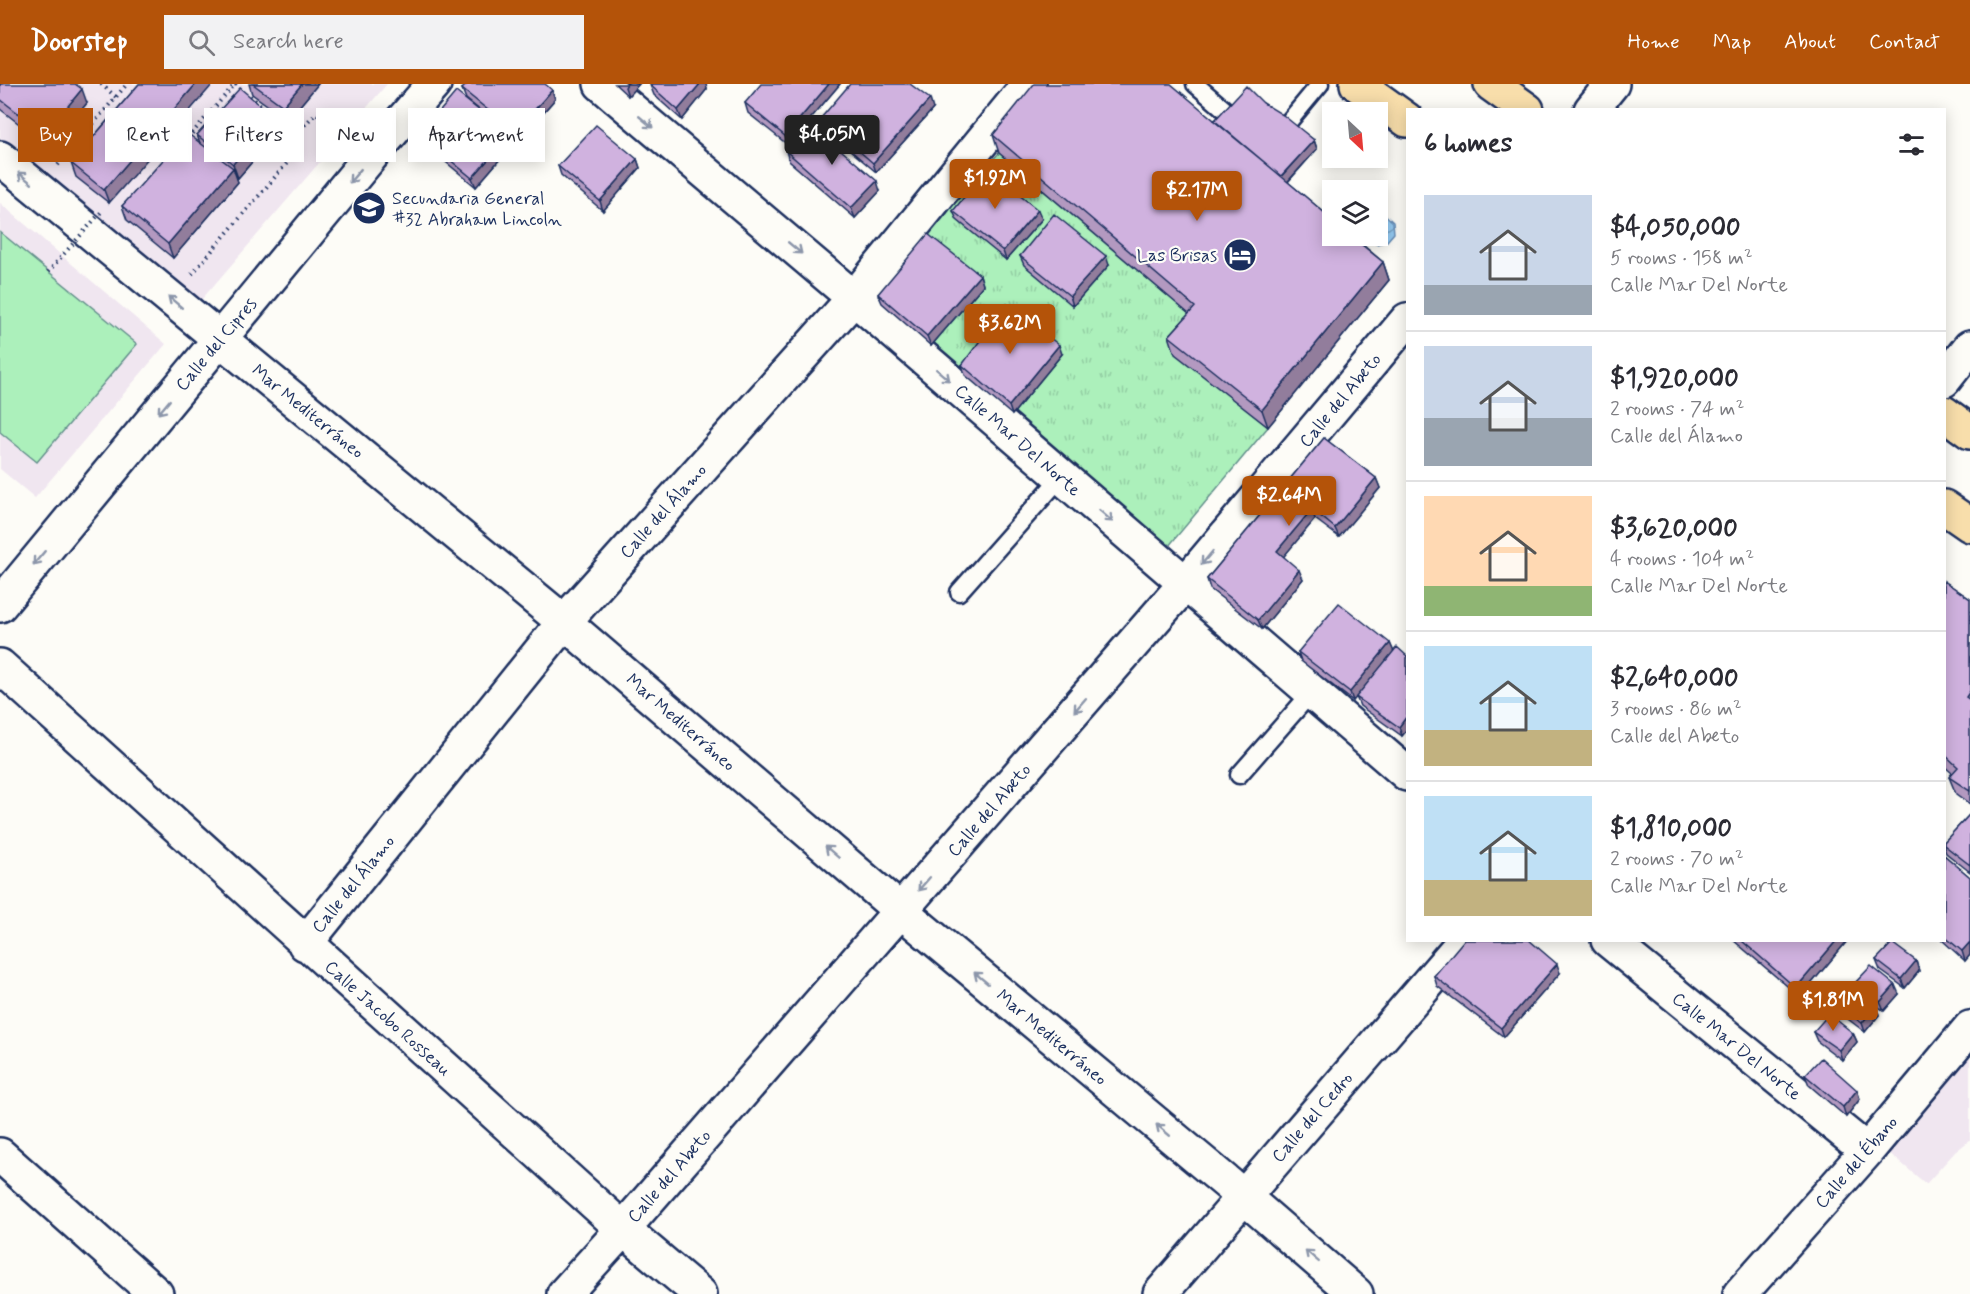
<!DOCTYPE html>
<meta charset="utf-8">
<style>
:root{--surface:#fff;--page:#f2f2f3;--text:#2b2b33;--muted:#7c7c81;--line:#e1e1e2;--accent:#b45309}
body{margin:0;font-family:Mynerve,sans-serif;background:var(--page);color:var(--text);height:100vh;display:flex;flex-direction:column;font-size:22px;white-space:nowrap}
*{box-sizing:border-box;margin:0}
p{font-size:20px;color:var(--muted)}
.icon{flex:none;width:33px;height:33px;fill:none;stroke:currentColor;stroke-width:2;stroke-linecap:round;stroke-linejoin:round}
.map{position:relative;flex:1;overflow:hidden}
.details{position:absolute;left:1406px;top:24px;width:540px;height:834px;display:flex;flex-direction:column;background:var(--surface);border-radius:0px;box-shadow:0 3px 15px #0003}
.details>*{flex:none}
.hud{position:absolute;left:18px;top:24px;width:570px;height:54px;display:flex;gap:12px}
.needle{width:39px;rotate:154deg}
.fabs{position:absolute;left:1322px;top:18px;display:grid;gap:12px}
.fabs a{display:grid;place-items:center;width:66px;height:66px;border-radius:0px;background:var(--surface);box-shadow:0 3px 15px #0003;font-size:30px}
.price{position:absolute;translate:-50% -51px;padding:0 14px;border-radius:6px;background:var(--accent);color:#fff;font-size:20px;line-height:39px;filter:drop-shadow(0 2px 3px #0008)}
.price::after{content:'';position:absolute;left:50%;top:36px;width:18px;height:14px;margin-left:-9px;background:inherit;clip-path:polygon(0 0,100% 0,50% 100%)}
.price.active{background:#222;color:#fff}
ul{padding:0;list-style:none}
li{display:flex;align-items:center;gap:18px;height:150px;padding:0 18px}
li+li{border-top:2px solid var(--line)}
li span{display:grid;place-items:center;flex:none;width:168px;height:120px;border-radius:0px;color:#555}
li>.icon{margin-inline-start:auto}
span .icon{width:72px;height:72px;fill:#fffc;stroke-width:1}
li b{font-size:26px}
h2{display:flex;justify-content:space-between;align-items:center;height:72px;padding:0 18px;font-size:26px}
.pill{padding:0 21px;border-radius:0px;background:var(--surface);box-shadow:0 3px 15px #0003;font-size:21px;line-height:54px}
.pill.active{background:var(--accent);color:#fff}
header{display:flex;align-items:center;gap:36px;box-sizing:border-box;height:84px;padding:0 30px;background:var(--accent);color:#fff}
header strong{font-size:28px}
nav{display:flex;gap:33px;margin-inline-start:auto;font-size:21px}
.search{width:420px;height:54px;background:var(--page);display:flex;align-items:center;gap:15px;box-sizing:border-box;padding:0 21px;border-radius:0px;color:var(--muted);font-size:22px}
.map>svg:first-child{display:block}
.built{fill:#f0e6f0}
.grass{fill:url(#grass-tufts);stroke:#64908c;stroke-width:1.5}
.park{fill:#acf0bb;stroke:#64908c;stroke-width:1.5}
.water{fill:url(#water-waves);stroke:#658db8;stroke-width:1.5}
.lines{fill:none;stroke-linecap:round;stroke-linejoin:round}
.lane-casing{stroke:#1b2f5e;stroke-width:21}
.street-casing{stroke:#1b2f5e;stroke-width:38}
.secondary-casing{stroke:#1b2f5e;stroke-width:38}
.primary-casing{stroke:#1b2f5e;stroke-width:38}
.path{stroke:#1b2f5e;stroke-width:4;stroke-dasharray:1.5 4.5;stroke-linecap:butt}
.lane{stroke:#fdfcf7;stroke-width:16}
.street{stroke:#fdfcf7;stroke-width:33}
.secondary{stroke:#fdfcf7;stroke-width:33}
.primary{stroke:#f8deab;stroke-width:33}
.path-bridge{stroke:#1b2f5e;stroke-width:4;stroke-dasharray:1.5 4.5;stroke-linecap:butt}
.wall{fill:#b399c0;stroke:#1b2f5e;stroke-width:1.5}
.shaded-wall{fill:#927d9c;stroke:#1b2f5e;stroke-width:1.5}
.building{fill:#d0b2df;stroke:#1b2f5e;stroke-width:1.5}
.oneway{stroke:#8c96aa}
.labels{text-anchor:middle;stroke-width:4.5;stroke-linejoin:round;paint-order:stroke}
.poi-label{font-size:18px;fill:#1b2f5e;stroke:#fdfcf7;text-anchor:start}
.street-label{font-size:18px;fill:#1b2f5e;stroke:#fdfcf7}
</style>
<header>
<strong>Doorstep</strong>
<div class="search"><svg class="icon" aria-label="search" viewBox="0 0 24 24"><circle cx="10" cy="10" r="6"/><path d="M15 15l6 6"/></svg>Search here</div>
<nav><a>Home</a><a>Map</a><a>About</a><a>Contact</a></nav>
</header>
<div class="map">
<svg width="1970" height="1210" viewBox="0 0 1970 1210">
<defs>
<pattern id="grass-tufts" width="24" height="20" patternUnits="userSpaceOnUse" patternTransform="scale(1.5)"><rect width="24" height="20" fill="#acf0bb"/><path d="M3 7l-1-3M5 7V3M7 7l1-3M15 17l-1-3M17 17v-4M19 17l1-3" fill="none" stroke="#93cea3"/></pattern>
<pattern id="water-waves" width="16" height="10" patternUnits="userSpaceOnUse" patternTransform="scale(1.5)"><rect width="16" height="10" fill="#96ccf4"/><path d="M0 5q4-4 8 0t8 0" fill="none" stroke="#7aa6c9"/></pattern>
</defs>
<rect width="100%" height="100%" fill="#fdfcf7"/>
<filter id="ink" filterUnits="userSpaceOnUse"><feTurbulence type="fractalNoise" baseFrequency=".0167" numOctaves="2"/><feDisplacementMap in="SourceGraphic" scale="12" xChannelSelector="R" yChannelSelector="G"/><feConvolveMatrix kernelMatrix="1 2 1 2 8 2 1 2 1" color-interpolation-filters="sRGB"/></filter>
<g filter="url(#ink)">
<path class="built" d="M 0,0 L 387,0 L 196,222 L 0,61 Z
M 0,119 L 166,260 L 35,414 L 0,385 Z
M 1970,971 L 1970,1056 L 1955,1068 L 1926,1100 L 1888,1068 Z"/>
<path class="grass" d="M 999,69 L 1201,240 L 1176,270 L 1268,343 L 1168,463 L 872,211 Z"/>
<path class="park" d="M 0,148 L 137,260 L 37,378 L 0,348 Z"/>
<path class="water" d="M 1377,123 L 1393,138 L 1394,149 L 1387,157 L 1377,160 L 1367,152 L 1377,152 Z"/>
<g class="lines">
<defs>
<path id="lane" d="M 1195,0 L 1231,31
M 1286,41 L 1320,0
M 959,508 L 1061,393
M 1239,691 L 1311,609"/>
<path id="street" d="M 601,0 L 854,214 L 1407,690
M 1591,26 L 1612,0
M 220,255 L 564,538 L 901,827 L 1243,1112 L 1356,1210
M 1944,296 L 1970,263
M 0,582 L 623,1145 L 700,1210
M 1608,856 L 1867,1067
M 305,860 L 564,538 L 854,214 L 1029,0
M 0,1071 L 156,1210
M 564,1210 L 623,1145 L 1185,500 L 1407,236
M 1160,1210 L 1465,856
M 1740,1210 L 1867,1067 L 1970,944"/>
<path id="secondary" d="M 0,74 L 220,255
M 0,521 L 371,72 L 434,0"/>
<path id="primary" d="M 1357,0 L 1407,36
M 1491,0 L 1527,26
M 1944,329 L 1970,348
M 1944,423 L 1970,441"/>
</defs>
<use href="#lane" class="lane-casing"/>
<use href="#street" class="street-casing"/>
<use href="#secondary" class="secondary-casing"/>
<use href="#primary" class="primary-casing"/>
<path class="path" d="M 101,0 L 116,13
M 250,12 L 296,50 L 316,29 L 345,51
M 188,54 L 235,0 L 242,6
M 58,81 L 127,0
M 192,190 L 293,72"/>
<use href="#lane" class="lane"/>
<use href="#street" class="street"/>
<use href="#secondary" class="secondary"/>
<use href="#primary" class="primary"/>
<path class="path-bridge" d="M 48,188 L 102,127"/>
</g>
<path class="wall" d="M 0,0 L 87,19 L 50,64 L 0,25 Z
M 139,0 L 109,119 L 76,93 L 71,79 Z
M 249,0 L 318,0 L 288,36 L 252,10 Z
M 615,0 L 639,0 L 628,12 Z
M 651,0 L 706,0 L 707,5 L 682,36 L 654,11 L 650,1 Z
M 840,0 L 788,61 L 748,29 L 745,19 Z
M 462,5 L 552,6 L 555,15 L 518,57 L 466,15 Z
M 1263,19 L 1314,56 L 1317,65 L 1288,98 L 1383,178 L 1389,196 L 1268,343 L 1175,270 L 1169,252 L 1189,230 L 999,69 L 993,51 L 1214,37 Z
M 933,25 L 876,88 L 824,44 L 821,34 Z
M 274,33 L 279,47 L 238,94 L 236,93 L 238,98 L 173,174 L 127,136 L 122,122 L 200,59 L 197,51 Z
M 420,51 L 513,60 L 476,103 L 424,60 Z
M 786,67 L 880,107 L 855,134 L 789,77 Z
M 637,75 L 640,84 L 603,127 L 561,91 L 558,82 Z
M 953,127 L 1042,135 L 1006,176 L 957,136 Z
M 1020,172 L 1109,181 L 1073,222 L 1024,181 Z
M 980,191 L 983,201 L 931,262 L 882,219 L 878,210 Z
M 1062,270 L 1012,331 L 965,291 L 962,281 Z
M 1324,354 L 1376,394 L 1380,404 L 1339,453 L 1315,435 L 1283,473 L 1303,495 L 1262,545 L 1210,505 L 1207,495 Z
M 1944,497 L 1970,515 L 1970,720 L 1956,710 L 1949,693 L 1952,689 L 1944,682 Z
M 1390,559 L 1393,567 L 1407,572 L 1407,646 L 1402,652 L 1360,622 L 1356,613 L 1353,617 L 1301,577 L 1298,568 Z
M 1970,730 L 1970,788 L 1946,769 L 1944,764 L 1944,758 Z
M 1944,771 L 1970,793 L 1970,871 L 1965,877 L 1942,856 L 1944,856 Z
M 1733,856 L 1848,856 L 1800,913 Z
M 1876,876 L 1916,877 L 1919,887 L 1905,904 L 1880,886 Z
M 1560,889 L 1504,953 L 1437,902 L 1434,892 Z
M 1855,899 L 1899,910 L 1884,927 L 1876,921 L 1879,931 L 1865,948 L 1840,929 L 1836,920 L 1858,908 Z
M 1813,948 L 1853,949 L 1857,958 L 1842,976 L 1817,957 Z
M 1805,991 L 1857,1006 L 1860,1015 L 1846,1033 L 1809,1001 Z"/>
<path class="shaded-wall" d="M 196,0 L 213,0 L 109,119 L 104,106 Z
M 302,0 L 318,0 L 288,36 L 283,22 Z
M 627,0 L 639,0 L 628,12 L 625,3 Z
M 700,0 L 706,0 L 707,5 L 682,36 L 678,26 Z
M 829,0 L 840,0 L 788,61 L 785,52 Z
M 82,5 L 87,19 L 50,64 L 45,50 Z
M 552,6 L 555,15 L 518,57 L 515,48 Z
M 930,15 L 933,25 L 876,88 L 873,79 Z
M 274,33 L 279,47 L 238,94 L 233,80 Z
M 510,51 L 513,60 L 476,103 L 472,94 Z
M 1314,56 L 1317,65 L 1281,105 L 1278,96 Z
M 637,75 L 640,84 L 603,127 L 600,117 Z
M 233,84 L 238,98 L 173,174 L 168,160 Z
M 877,97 L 880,107 L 855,134 L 851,124 Z
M 1038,126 L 1042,135 L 1006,176 L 1003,167 Z
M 1106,172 L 1109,181 L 1073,222 L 1070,212 Z
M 1383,178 L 1389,196 L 1268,343 L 1262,326 Z
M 980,191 L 983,201 L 931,262 L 927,252 Z
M 1059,261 L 1062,270 L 1012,331 L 1009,322 Z
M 1376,394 L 1380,404 L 1339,453 L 1335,444 Z
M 1312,425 L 1315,435 L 1280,477 L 1277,467 Z
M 1299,486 L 1303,495 L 1262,545 L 1258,536 Z
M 1390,559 L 1394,568 L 1353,617 L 1350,608 Z
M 1970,607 L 1970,625 L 1966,613 Z
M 1407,632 L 1407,646 L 1402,652 L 1399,643 Z
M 1837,856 L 1848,856 L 1800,913 L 1796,904 Z
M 1970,858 L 1970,871 L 1965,877 L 1962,867 Z
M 1916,877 L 1919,887 L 1905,904 L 1901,895 Z
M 1557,880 L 1560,889 L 1504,953 L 1501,944 Z
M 1895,901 L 1899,910 L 1884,927 L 1880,918 Z
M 1876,921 L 1879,931 L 1865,948 L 1862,939 Z
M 1853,949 L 1857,958 L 1842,976 L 1839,966 Z
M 1857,1006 L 1860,1015 L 1846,1033 L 1843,1023 Z"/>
<path class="building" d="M 0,0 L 75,0 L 82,5 L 45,50 L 0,15 Z
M 139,0 L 196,0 L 104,106 L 71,79 Z
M 253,0 L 302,0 L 283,22 Z
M 467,0 L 545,0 L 552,6 L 515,48 L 462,5 Z
M 651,0 L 700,0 L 678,26 L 650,1 Z
M 761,0 L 829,0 L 785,52 L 745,19 Z
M 850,0 L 910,0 L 930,15 L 873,79 L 821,34 Z
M 1034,0 L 1171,0 L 1332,135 L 1332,152 L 1351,152 L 1383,178 L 1262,326 L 1169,252 L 1195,223 L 993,51 Z
M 1246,2 L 1263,19 L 1283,31 L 1314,56 L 1281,92 L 1214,37 Z
M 240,4 L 274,33 L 233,80 L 197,51 Z
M 456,8 L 510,51 L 472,94 L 420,51 Z
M 596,41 L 637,75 L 600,117 L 558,82 Z
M 812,41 L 877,97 L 851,124 L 786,67 Z
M 187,49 L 233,84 L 168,160 L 122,122 Z
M 987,85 L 1038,126 L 1003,167 L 953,127 Z
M 1054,130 L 1106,172 L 1070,212 L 1020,172 Z
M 928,150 L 980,191 L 927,252 L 878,210 Z
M 1007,220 L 1059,261 L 1009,322 L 962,281 Z
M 1324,354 L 1376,394 L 1335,444 L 1312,425 L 1277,467 L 1299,486 L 1258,536 L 1207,495 Z
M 1944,497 L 1970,515 L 1970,607 L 1966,613 L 1970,616 L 1970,707 L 1949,693 L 1958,683 L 1944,670 Z
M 1339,519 L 1390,559 L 1350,608 L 1298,568 Z
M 1397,563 L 1407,572 L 1407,632 L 1399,643 L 1356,613 Z
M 1970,730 L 1970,781 L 1944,761 L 1944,758 Z
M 1944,771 L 1970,793 L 1970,858 L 1962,867 L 1944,852 Z
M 1464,856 L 1529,856 L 1557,880 L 1501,944 L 1434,892 Z
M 1741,856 L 1837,856 L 1796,904 Z
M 1892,859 L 1916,877 L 1901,895 L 1876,876 Z
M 1871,882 L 1895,901 L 1880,918 L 1855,899 Z
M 1852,903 L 1876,921 L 1862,939 L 1836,920 Z
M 1829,930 L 1853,949 L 1839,966 L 1813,948 Z
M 1821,974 L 1857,1006 L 1843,1023 L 1805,991 Z"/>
<defs><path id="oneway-shaft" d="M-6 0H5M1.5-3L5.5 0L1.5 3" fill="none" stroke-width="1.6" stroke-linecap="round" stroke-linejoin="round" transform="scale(1.5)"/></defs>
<g class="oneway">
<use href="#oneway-shaft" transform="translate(646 38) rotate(40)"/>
<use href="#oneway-shaft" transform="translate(355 92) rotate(130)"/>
<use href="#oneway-shaft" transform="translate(25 94) rotate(-140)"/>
<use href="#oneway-shaft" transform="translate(795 164) rotate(40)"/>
<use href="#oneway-shaft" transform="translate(175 218) rotate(-140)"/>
<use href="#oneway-shaft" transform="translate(943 291) rotate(41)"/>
<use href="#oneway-shaft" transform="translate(164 323) rotate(130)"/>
<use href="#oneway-shaft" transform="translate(1106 432) rotate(41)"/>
<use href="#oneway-shaft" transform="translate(39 474) rotate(130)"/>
<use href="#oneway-shaft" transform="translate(1207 474) rotate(130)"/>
<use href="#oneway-shaft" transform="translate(1080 621) rotate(131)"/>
<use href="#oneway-shaft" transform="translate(832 768) rotate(-139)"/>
<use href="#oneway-shaft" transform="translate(924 800) rotate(131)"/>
<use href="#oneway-shaft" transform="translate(981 894) rotate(-140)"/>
<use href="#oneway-shaft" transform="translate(1163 1046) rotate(-140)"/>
<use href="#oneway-shaft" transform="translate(1312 1172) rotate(-139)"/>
</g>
</g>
<defs>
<symbol id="school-disc" viewBox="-11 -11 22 22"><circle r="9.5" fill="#1b2f5e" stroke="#fdfcf7"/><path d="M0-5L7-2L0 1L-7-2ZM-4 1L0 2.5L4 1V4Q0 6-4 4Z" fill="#fff"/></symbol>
<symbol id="hotel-disc" viewBox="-11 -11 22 22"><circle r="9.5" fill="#1b2f5e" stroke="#fdfcf7"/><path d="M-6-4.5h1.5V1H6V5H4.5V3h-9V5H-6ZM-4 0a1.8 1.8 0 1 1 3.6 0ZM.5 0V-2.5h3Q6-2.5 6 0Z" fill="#fff"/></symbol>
</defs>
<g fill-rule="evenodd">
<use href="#school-disc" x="350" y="105" width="38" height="38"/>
<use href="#hotel-disc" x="1221" y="152" width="38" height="38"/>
</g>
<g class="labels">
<g class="poi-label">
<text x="392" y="120">Secundaria General<tspan x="392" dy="21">#32 Abraham Lincoln</tspan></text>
<text x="1217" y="177" text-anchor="end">Las Brisas</text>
</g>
<g class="street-label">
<text transform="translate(216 260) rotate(-50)" y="6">Calle del Cipres</text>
<text transform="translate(1340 316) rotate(-50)" y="6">Calle del Abeto</text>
<text transform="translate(308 327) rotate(39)" y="6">Mar Mediterráneo</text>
<text transform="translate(1018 356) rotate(41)" y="6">Calle Mar Del Norte</text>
<text transform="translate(663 427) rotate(-48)" y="6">Calle del Álamo</text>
<text transform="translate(681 638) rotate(41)" y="6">Mar Mediterráneo</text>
<text transform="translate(989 726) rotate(-49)" y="6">Calle del Abeto</text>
<text transform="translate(353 800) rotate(-51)" y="6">Calle del Álamo</text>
<text transform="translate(388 934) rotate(42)" y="6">Calle Jacobo Rosseau</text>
<text transform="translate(1052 953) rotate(40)" y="6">Mar Mediterráneo</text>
<text transform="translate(1737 962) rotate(39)" y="6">Calle Mar Del Norte</text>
<text transform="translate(1312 1033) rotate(-49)" y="6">Calle del Cedro</text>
<text transform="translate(1856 1078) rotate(-49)" y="6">Calle del Ébano</text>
<text transform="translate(669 1092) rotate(-49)" y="6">Calle del Abeto</text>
</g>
</g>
</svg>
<div class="fabs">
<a><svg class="needle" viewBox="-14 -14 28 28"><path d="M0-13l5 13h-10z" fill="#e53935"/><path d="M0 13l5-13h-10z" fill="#7c7c81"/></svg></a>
<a><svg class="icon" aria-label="layers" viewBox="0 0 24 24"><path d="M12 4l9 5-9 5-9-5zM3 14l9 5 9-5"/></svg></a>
</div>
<b class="price active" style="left:832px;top:82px">$4.05M</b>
<b class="price" style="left:995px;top:126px">$1.92M</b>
<b class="price" style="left:1197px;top:138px">$2.17M</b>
<b class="price" style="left:1010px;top:271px">$3.62M</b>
<b class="price" style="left:1289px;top:443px">$2.64M</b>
<b class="price" style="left:1833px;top:948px">$1.81M</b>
<div class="hud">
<a class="pill active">Buy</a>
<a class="pill">Rent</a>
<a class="pill">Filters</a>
<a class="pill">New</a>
<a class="pill">Apartment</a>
</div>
<section class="details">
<h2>6 homes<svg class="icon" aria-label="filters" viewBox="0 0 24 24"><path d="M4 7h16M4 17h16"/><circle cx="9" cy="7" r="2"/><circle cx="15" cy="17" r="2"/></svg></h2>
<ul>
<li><span style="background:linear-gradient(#c9d6e8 75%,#9aa5b1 0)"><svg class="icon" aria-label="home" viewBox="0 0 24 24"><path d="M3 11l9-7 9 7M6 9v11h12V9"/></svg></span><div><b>$4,050,000</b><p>5 rooms · 158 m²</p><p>Calle Mar Del Norte</p></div></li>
<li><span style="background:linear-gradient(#c9d6e8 60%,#9aa5b1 0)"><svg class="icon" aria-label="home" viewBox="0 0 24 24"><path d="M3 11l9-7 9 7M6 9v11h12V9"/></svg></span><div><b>$1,920,000</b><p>2 rooms · 74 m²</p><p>Calle del Álamo</p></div></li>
<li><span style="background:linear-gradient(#ffd9b3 75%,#8fb573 0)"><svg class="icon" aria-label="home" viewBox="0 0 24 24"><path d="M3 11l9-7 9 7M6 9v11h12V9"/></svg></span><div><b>$3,620,000</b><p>4 rooms · 104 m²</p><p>Calle Mar Del Norte</p></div></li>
<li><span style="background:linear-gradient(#bfe0f5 70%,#c2b280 0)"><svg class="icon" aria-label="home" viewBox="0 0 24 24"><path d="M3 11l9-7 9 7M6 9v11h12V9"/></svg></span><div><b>$2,640,000</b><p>3 rooms · 86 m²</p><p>Calle del Abeto</p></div></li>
<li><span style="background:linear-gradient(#bfe0f5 70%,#c2b280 0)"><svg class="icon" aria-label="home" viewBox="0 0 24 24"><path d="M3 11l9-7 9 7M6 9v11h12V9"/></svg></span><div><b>$1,810,000</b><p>2 rooms · 70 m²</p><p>Calle Mar Del Norte</p></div></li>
</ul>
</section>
</div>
